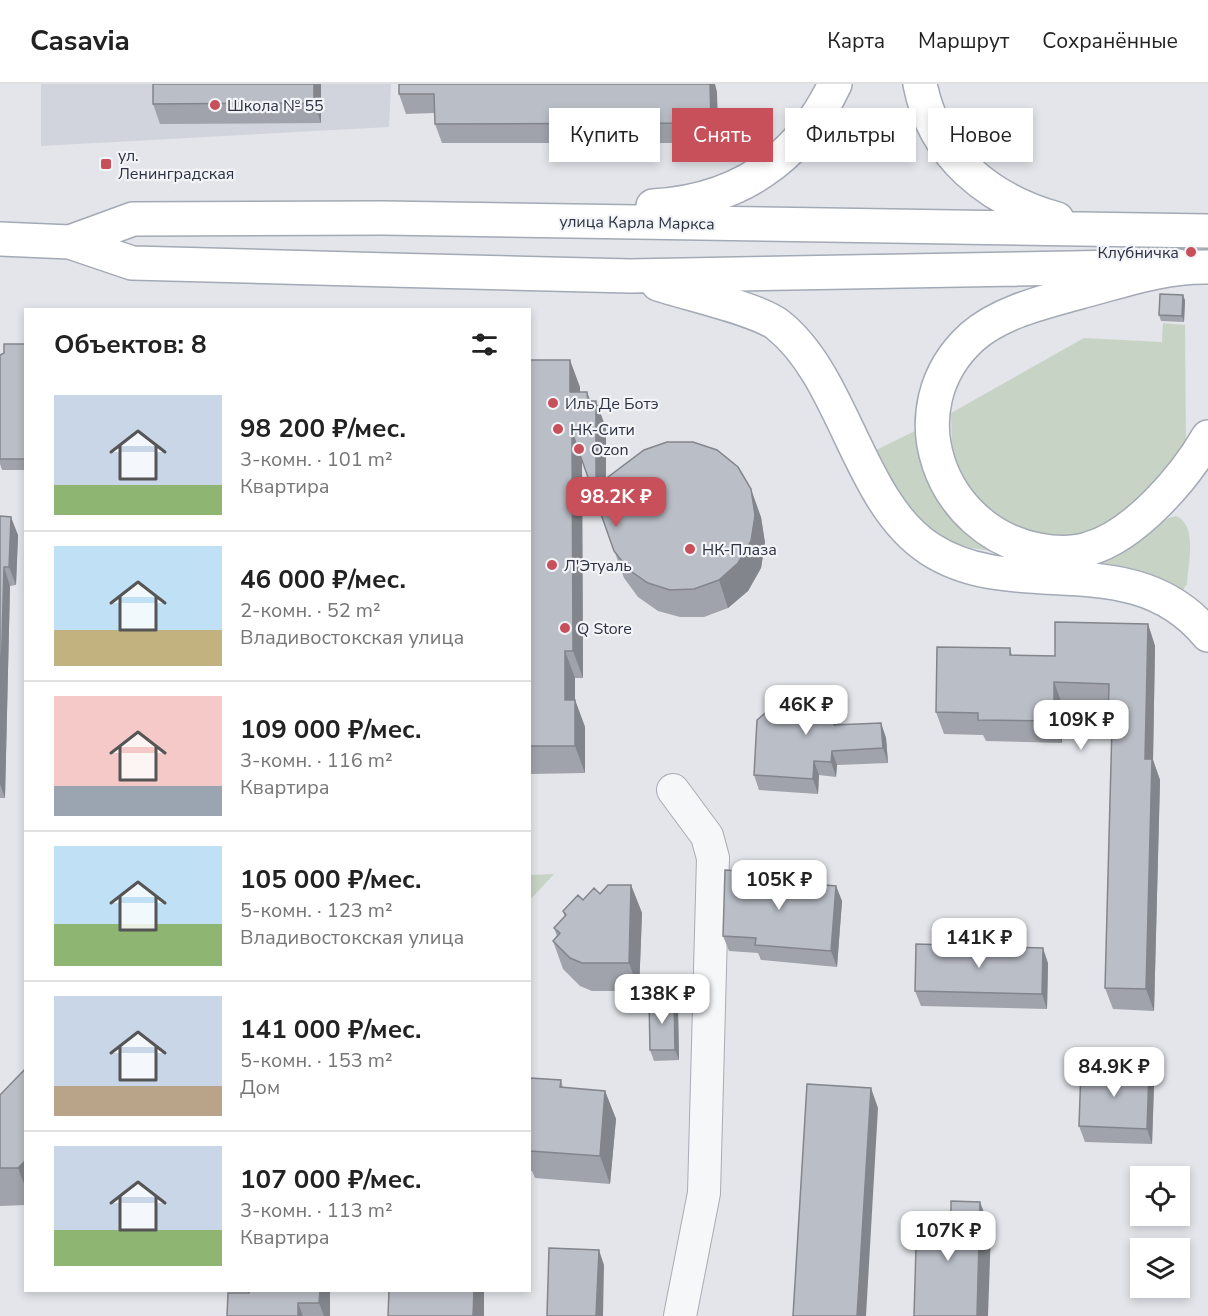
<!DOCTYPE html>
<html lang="ru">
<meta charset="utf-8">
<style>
:root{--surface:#fff;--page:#f6f6f6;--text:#222;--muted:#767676;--line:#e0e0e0;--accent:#c8505a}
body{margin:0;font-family:"Nunito Sans",sans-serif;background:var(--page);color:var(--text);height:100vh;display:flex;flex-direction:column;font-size:22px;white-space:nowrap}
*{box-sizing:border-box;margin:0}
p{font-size:20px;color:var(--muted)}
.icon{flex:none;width:33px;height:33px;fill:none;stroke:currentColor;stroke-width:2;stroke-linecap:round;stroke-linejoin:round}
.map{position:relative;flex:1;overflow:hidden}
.panel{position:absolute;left:24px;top:224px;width:507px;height:984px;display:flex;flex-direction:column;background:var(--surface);border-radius:0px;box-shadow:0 3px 9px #0003}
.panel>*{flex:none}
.banner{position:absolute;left:549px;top:24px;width:568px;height:54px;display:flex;gap:12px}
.controls{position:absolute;left:1130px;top:1082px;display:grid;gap:12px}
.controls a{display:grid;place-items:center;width:60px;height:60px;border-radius:0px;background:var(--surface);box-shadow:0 3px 9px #0003;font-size:30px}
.price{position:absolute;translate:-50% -51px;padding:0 14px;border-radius:12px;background:#fff;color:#222;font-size:20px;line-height:39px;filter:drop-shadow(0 2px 3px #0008)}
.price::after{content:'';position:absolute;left:50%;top:36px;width:18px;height:14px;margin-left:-9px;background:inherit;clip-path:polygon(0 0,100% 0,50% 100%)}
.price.active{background:var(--accent);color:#fff}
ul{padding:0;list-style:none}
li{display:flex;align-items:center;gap:18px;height:150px;padding:0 30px}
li+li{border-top:2px solid var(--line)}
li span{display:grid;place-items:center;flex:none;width:168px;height:120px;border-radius:0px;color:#555}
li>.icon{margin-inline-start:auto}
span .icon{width:72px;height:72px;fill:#fffc;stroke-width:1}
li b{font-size:26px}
h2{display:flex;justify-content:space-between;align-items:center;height:72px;padding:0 30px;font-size:26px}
.pill{padding:0 21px;border-radius:0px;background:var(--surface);box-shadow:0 3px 9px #0003;font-size:21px;line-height:54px}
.pill.active{background:var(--accent);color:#fff}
header{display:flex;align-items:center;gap:36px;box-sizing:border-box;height:84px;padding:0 30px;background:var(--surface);border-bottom:2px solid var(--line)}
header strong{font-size:28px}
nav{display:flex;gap:33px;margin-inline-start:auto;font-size:21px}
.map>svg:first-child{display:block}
.built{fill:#d1d4dc}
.green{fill:#c7d4c5}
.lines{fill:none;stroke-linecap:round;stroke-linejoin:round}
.minor-casing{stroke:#a8acb4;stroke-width:34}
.major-casing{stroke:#a3a9b5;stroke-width:36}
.minor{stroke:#f6f7f9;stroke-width:32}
.major{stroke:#fff;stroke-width:33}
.wall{fill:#a0a3ab}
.shaded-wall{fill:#82858b}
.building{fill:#babec7;stroke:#82858b;stroke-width:1.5}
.poi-dot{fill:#c8505a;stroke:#f3f4f8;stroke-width:2}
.labels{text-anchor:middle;stroke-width:4.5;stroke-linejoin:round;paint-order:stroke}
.poi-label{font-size:16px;fill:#2c3242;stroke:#f3f4f8;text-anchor:start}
.street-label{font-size:16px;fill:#2c3242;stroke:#f3f4f8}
</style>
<header>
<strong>Casavia</strong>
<nav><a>Карта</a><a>Маршрут</a><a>Сохранённые</a></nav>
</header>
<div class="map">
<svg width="1208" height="1232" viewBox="0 0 1208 1232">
<rect width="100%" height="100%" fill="#e3e5ea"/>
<path class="built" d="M 41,0 L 391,0 L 389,43 L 41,62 Z"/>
<path class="green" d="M 1163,239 L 1185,241 L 1186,365 L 1151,409 L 1095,449 L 1063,454 L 1033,451 L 992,431 L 963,398 L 952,367 L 951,329 L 1084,254 L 1162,258 Z
M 915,347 L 921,372 L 1009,469 C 992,467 974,465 958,461 C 915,449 893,402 872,368 Z
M 1176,432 C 1198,441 1188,480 1187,500 L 1183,506 L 1177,508 L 1147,490 L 1079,481 L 1159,437 Z
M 554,790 L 530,816 L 530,791 Z"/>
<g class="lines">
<defs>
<path id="minor" d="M 673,706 L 707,752 L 713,774 L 704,1109 L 680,1232"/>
<path id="major" d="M 920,0 C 934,72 989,116 1057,135
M 653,122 C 737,117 799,76 835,0
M 0,155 L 70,158 L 132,179 L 390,186 L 630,192 L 1178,182
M 70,158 L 133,135 L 383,134 L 1208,147
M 1208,183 C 1164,182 1122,197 1080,208 C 1044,218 1000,228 972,253 C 894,324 939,447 1038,466 C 1054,469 1072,470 1088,465 C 1135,452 1185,393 1208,353
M 658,200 C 685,209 758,225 778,241 C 845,294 858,419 930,465 C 1016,521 1132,459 1208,551"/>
</defs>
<use href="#minor" class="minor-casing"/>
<use href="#major" class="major-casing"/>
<use href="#minor" class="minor"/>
<use href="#major" class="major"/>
</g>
<path class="wall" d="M 153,0 L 321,0 L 321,39 L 160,40 L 153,20 Z
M 717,8 L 718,59 L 442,59 L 435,40 L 435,29 L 406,30 L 399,10 Z
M 1185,216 L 1184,238 L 1161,237 L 1159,231 Z
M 26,260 L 26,386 L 2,386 L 0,380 L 0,271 Z
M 530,276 L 580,303 L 580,308 L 590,317 L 606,344 L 606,395 L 761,433 L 765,459 L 761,484 L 748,507 L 728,524 L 704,533 L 680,533 L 658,527 L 638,513 L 624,494 L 582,376 L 583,594 L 575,594 L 575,616 L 585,643 L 585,689 L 530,690 Z
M 0,432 L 18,451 L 16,501 L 10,502 L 5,714 L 0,714 Z
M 1148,540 L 1155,562 L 1153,676 L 1160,696 L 1154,927 L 1113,925 L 1105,904 L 1112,652 L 1108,642 L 1108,621 L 1062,620 L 1062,659 L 986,657 L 983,651 L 944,650 L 936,628 L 1010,564 L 1012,571 L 1055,572 Z
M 881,639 L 886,654 L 888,679 L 837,681 L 836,693 L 819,691 L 818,710 L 759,706 L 754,691 L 840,641 Z
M 792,791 L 794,799 L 836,802 L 842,817 L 837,883 L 761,876 L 758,869 L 729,867 L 723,852 Z
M 631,801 L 642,829 L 639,907 L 592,907 L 580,902 L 563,885 L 553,857 L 557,852 L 554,844 L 565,833 L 563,827 L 583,816 Z
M 1048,879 L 1047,925 L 921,922 L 915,907 Z
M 678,925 L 679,976 L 654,977 L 650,966 Z
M 26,984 L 26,1121 L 0,1122 L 0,1011 Z
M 1149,986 L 1154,1001 L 1152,1060 L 1085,1058 L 1079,1042 Z
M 530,994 L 561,996 L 563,1004 L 605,1007 L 616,1035 L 610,1100 L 535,1094 L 532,1087 L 530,1087 Z
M 249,1206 L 330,1206 L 330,1232 L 227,1232 L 249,1209 Z"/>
<path class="shaded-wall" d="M 314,0 L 321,0 L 321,39 L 314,19 Z
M 710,0 L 715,0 L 717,8 L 718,59 L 711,39 Z
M 1183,211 L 1185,216 L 1184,238 L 1182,232 Z
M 570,276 L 580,303 L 580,336 L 570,308 Z
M 587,308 L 596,331 L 596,317 L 606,344 L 606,430 L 596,402 Z
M 572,348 L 582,376 L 583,594 L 573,567 Z
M 751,405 L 761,433 L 765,459 L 761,484 L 748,507 L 728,524 L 719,496 Z
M 11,433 L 18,451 L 16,501 L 9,483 Z
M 4,483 L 10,502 L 5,714 L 0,700 L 0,631 Z
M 1148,540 L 1155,562 L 1153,676 L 1160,696 L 1154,927 L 1146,905 L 1145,675 Z
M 565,567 L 575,594 L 575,643 L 565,616 Z
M 1054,598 L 1062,620 L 1062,659 L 1054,637 Z
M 575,616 L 585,643 L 585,689 L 575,662 Z
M 835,627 L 840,642 L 834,641 Z
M 881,639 L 886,654 L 888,679 L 883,664 Z
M 832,667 L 837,681 L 836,693 L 831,678 Z
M 814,677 L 819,691 L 818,710 L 813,695 Z
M 631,801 L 642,829 L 639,907 L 629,879 Z
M 836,802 L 842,817 L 837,883 L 831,867 Z
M 1043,864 L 1048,879 L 1047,925 L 1042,910 Z
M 674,915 L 678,925 L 679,976 L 675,966 Z
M 1149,986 L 1154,1001 L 1152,1060 L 1147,1045 Z
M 871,1004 L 878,1024 L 866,1232 L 857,1232 Z
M 605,1007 L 616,1035 L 610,1100 L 600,1072 Z
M 26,1076 L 26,1105 L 18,1084 Z
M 980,1118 L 991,1146 L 988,1232 L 977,1232 Z
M 599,1166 L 604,1181 L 603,1232 L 596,1232 Z
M 320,1206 L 330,1206 L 330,1232 L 324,1232 L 319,1219 Z
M 474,1206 L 484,1206 L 484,1232 L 473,1232 Z
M 298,1219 L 303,1232 L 298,1232 Z"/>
<path class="building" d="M 153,0 L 314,0 L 314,19 L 153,20 Z
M 399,0 L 710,0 L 711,39 L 435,40 L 434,10 L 399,10 Z
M 1160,210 L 1183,211 L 1182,232 L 1159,231 Z
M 4,260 L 26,260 L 26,375 L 0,375 L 0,271 L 4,269 Z
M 530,276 L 570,276 L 570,308 L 587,308 L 588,317 L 596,317 L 596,402 L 644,366 L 667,358 L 693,358 L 717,366 L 738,383 L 751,405 L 755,431 L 751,457 L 738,479 L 719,496 L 694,505 L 670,506 L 648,499 L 629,486 L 614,467 L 572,348 L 573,567 L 565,567 L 565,616 L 575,616 L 575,662 L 530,662 Z
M 0,432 L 11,433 L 9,483 L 4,483 L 0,631 Z
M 1055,538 L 1148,540 L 1145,675 L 1152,675 L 1146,905 L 1105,904 L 1112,642 L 1108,642 L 1109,600 L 1054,598 L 1054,637 L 978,636 L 978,629 L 936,628 L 937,563 L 1010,564 L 1010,571 L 1055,572 Z
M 791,607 L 819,609 L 835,627 L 834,641 L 881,639 L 883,664 L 832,667 L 831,678 L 814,677 L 813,695 L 754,691 L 757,636 Z
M 725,786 L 792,791 L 791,798 L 836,802 L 831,867 L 755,861 L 756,854 L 723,852 Z
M 608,801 L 631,801 L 629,879 L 582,879 L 570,874 L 553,857 L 560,849 L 554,844 L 566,831 L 563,827 L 578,811 L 583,816 L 594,804 L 600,810 Z
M 916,860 L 1043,864 L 1042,910 L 915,907 Z
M 649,915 L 674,915 L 675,966 L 650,966 Z
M 26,984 L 26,1076 L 18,1084 L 0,1084 L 0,1011 Z
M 1081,984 L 1149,986 L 1147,1045 L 1079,1042 Z
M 530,994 L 561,996 L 560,1003 L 605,1007 L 600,1072 L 530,1067 Z
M 807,1000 L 871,1004 L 857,1232 L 793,1232 Z
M 951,1117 L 980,1118 L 977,1232 L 914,1232 L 917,1129 L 951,1130 Z
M 549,1164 L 599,1166 L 596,1232 L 547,1232 Z
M 249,1206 L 320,1206 L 319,1219 L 298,1219 L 298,1232 L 227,1232 L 228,1209 L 249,1209 Z
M 389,1206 L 474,1206 L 473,1232 L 388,1232 Z"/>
<g class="poi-dot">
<circle cx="215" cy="21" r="6"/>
<rect x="100" y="74" width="12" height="12" rx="3"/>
<circle cx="1191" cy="168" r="6"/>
<circle cx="553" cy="319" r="6"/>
<circle cx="558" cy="345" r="6"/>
<circle cx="579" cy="365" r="6"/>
<circle cx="690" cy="465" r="6"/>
<circle cx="552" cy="481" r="6"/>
<circle cx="565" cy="544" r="6"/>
</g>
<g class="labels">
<g class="poi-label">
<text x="227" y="27">Школа № 55</text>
<text x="118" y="77">ул.<tspan x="118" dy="18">Ленинградская</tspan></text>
<text x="1179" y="174" text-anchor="end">Клубничка</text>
<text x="565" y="325">Иль Де Ботэ</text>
<text x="570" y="351">НК-Сити</text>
<text x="591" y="371">Ozon</text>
<text x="702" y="471">НК-Плаза</text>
<text x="564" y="487">Л'Этуаль</text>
<text x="577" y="550">Q Store</text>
</g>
<g class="street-label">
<text transform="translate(637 138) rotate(1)" y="6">улица Карла Маркса</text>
</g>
</g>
</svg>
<div class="controls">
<a><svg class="icon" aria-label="locate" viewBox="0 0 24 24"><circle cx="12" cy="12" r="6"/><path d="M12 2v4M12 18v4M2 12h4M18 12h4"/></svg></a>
<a><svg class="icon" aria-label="layers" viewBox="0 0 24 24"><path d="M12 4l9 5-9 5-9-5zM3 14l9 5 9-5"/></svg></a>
</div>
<b class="price active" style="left:616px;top:444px">98.2K ₽</b>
<b class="price" style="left:806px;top:652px">46K ₽</b>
<b class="price" style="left:1081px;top:667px">109K ₽</b>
<b class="price" style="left:779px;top:827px">105K ₽</b>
<b class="price" style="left:979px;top:885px">141K ₽</b>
<b class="price" style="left:662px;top:941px">138K ₽</b>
<b class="price" style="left:1114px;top:1014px">84.9K ₽</b>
<b class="price" style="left:948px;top:1178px">107K ₽</b>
<div class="banner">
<a class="pill">Купить</a>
<a class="pill active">Снять</a>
<a class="pill">Фильтры</a>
<a class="pill">Новое</a>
</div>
<section class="panel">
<h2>Объектов: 8<svg class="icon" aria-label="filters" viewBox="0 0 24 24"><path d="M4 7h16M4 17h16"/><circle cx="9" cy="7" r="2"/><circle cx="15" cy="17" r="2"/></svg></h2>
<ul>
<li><span style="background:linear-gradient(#c9d6e8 75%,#8fb573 0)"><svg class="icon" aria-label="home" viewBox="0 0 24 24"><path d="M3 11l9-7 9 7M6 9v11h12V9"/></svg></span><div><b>98 200 ₽/мес.</b><p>3-комн. · 101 m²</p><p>Квартира</p></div></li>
<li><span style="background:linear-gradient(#bfe0f5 70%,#c2b280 0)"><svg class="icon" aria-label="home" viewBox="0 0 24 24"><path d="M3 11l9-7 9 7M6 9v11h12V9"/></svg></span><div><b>46 000 ₽/мес.</b><p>2-комн. · 52 m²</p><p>Владивостокская улица</p></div></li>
<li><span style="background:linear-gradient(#f6c9c9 75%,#9aa5b1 0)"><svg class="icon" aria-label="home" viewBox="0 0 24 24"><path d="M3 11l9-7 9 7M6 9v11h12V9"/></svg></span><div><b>109 000 ₽/мес.</b><p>3-комн. · 116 m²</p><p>Квартира</p></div></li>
<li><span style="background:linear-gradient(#bfe0f5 65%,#8fb573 0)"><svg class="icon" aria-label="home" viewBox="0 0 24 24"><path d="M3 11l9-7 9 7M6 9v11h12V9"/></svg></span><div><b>105 000 ₽/мес.</b><p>5-комн. · 123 m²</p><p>Владивостокская улица</p></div></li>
<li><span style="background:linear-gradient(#c9d6e8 75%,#b9a48a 0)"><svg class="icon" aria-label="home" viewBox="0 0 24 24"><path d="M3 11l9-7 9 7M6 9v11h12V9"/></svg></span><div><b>141 000 ₽/мес.</b><p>5-комн. · 153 m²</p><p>Дом</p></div></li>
<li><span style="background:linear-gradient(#c9d6e8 70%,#8fb573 0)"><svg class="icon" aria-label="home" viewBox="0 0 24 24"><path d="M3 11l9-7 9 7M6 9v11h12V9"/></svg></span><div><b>107 000 ₽/мес.</b><p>3-комн. · 113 m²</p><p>Квартира</p></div></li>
</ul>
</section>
</div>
